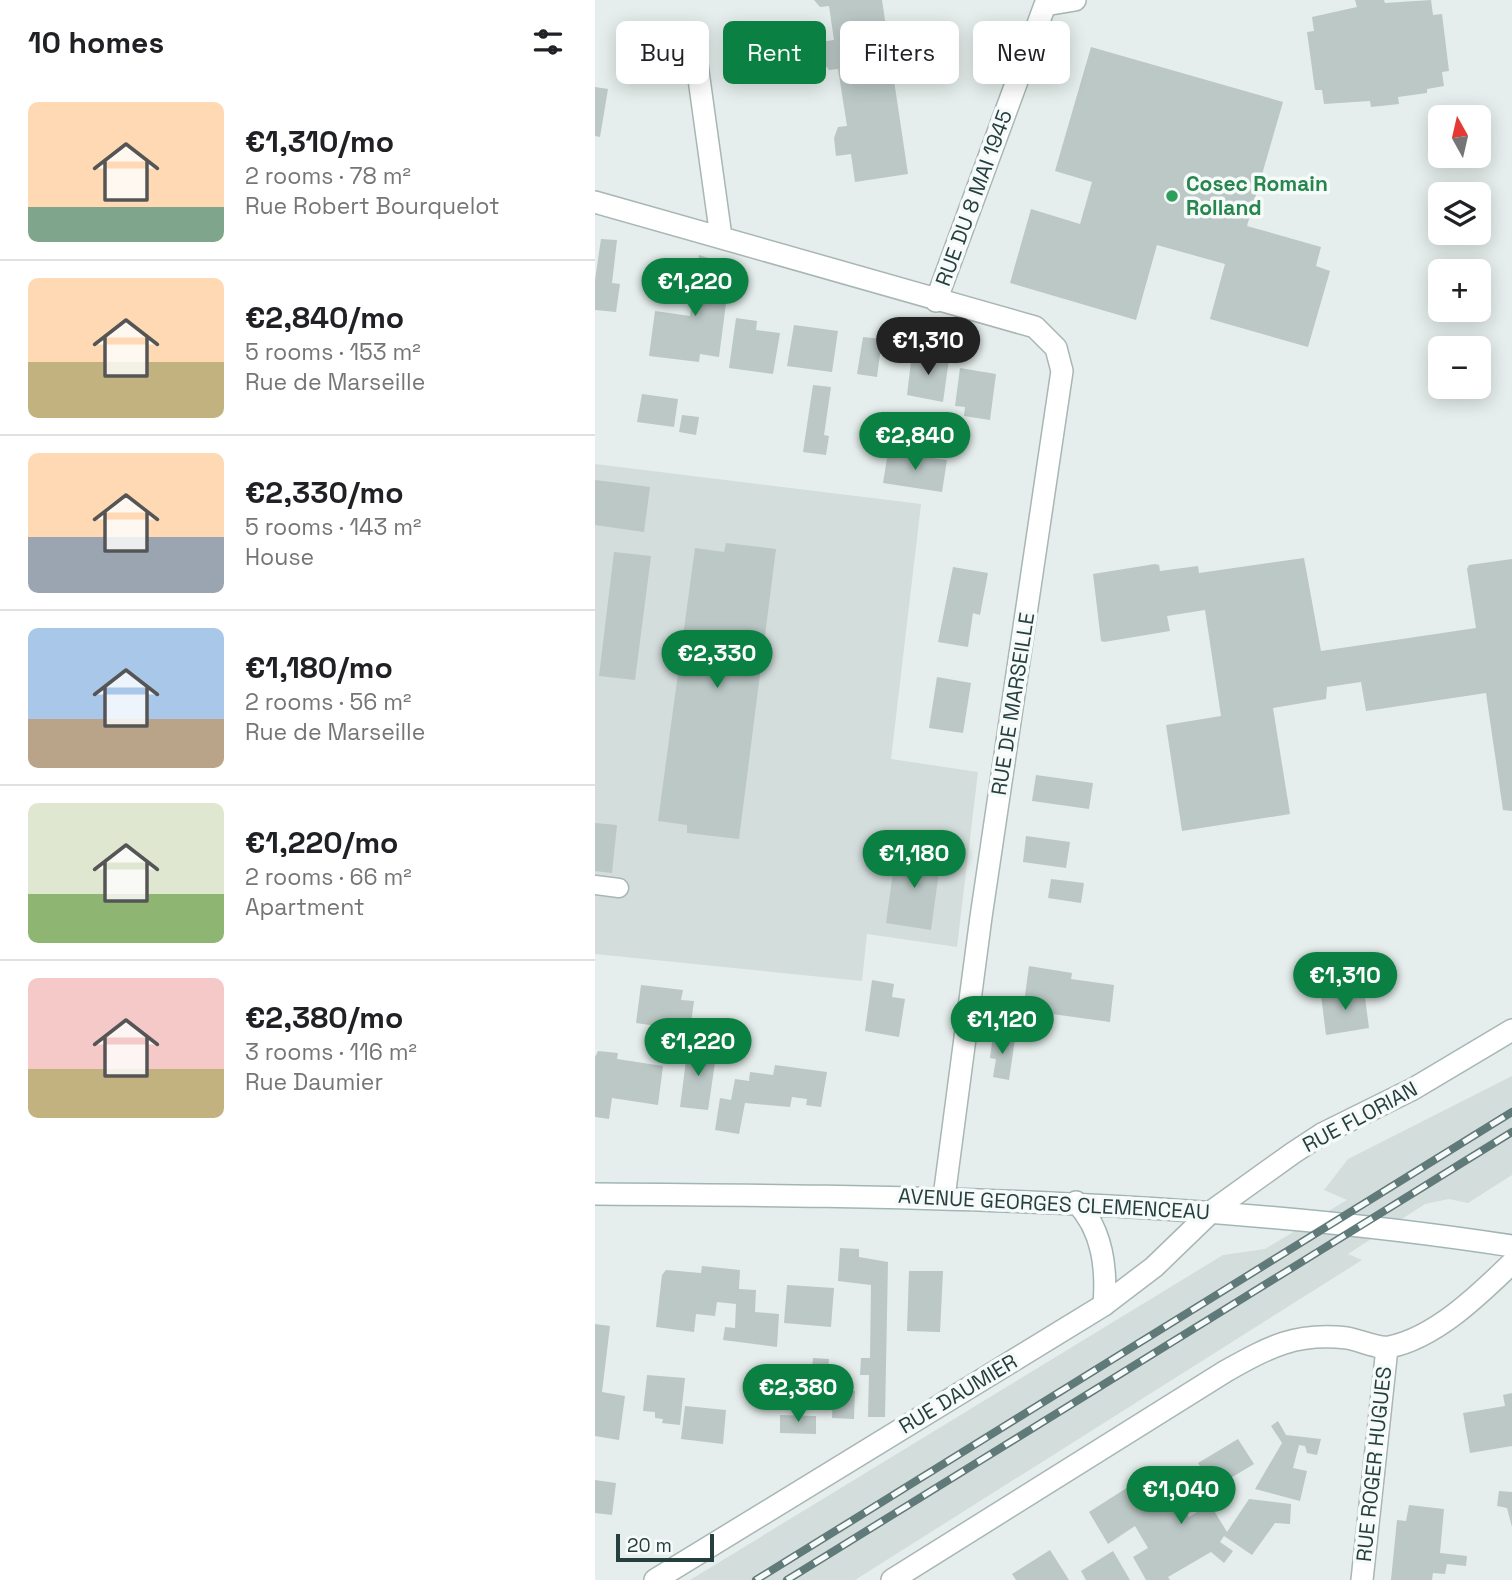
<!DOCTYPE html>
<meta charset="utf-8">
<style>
:root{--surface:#fff;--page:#f2f2f2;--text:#202124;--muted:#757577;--line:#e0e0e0;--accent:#0b8043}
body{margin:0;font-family:"Space Grotesk",sans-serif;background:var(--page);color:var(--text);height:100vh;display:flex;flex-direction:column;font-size:26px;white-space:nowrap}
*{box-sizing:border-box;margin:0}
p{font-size:23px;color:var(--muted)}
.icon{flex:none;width:38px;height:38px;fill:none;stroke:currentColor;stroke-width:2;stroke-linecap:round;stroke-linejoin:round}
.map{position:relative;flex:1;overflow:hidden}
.drawer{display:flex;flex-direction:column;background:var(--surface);width:595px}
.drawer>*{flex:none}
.top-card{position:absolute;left:21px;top:21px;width:665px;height:63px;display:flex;gap:14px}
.needle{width:46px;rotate:352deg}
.fabs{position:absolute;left:833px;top:105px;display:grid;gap:14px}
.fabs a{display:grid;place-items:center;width:63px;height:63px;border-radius:10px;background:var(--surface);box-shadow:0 4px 18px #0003;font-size:35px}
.scale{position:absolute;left:21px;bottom:18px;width:98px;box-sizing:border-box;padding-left:7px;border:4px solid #253f3e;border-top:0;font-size:19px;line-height:24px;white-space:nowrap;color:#253f3e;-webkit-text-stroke:5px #f6faf9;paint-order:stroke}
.price{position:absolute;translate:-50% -60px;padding:0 16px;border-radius:24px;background:var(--accent);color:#fff;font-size:23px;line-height:46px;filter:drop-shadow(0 2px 4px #0008)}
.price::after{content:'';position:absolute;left:50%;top:42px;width:21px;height:16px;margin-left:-10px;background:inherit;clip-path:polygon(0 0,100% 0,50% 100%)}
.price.current{background:#222;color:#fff}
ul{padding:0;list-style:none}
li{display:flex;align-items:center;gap:21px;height:175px;padding:0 28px}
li+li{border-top:2px solid var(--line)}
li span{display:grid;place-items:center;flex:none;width:196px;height:140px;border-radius:10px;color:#555}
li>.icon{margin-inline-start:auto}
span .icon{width:84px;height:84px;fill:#fffc;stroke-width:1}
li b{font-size:30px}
h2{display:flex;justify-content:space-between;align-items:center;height:84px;padding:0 28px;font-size:30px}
.tag{padding:0 24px;border-radius:10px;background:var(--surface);box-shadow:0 4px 18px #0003;font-size:24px;line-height:63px}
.tag.current{background:var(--accent);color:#fff}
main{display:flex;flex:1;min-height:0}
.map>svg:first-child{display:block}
.built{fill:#d3dddb}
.building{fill:#bbc8c5}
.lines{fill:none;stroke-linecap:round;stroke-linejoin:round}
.service-casing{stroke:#a8b6b4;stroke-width:21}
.minor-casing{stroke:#a8b6b4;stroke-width:24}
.secondary-casing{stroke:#a1b6b4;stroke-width:24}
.service{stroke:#fff;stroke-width:18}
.minor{stroke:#fff;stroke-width:21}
.secondary{stroke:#fff;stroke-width:21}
.rail-casing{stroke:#607a79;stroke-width:8}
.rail{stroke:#f6faf9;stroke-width:5;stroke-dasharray:16;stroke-linecap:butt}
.leisure-dot{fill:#2e9e5b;stroke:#f6faf9;stroke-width:2.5}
.labels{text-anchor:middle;stroke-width:7;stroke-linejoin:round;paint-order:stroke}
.leisure-label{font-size:21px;font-weight:bold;fill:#27864d;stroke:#f6faf9;text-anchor:start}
.street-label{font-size:21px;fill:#253f3e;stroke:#f6faf9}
</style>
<main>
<section class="drawer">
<h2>10 homes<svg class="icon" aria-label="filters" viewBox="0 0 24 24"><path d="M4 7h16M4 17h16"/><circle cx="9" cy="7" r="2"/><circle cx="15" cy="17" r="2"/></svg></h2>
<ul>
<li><span style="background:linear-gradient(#ffd9b3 75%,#7fa58c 0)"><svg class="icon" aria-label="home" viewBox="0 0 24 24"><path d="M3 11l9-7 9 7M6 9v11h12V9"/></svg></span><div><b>€1,310/mo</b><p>2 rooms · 78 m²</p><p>Rue Robert Bourquelot</p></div></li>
<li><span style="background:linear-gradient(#ffd9b3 60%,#c2b280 0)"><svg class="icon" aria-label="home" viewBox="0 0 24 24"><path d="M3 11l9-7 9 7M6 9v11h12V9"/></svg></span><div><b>€2,840/mo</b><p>5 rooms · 153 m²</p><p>Rue de Marseille</p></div></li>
<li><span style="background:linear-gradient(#ffd9b3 60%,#9aa5b1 0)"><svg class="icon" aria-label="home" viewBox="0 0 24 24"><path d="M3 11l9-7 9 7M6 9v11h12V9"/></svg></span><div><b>€2,330/mo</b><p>5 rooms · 143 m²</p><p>House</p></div></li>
<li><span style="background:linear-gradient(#a9c7e8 65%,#b9a48a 0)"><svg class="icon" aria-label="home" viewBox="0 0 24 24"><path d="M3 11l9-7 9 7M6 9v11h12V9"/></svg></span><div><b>€1,180/mo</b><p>2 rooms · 56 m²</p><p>Rue de Marseille</p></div></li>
<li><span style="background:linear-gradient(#dfe7d0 65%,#8fb573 0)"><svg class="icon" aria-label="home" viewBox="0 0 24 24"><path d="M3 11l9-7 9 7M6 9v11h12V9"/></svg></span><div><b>€1,220/mo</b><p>2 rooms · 66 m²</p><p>Apartment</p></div></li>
<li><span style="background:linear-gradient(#f6c9c9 65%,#c2b280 0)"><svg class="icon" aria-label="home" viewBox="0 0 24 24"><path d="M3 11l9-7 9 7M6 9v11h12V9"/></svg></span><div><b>€2,380/mo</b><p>3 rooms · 116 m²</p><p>Rue Daumier</p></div></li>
</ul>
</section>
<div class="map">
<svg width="917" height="1580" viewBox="0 0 917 1580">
<rect width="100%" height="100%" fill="#e5eeec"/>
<path class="built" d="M 0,464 L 326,504 L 296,759 L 383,772 L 362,947 L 272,934 L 267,981 L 0,954 Z
M 917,1076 L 917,1175 L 873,1203 L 854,1199 L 830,1204 L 753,1254 L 767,1260 L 260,1580 L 95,1580 L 628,1255 L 670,1249 L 752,1200 L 729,1190 L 753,1159 Z"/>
<path class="building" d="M 219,0 L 287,0 L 313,174 L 260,182 L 256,154 L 241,156 L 239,138 L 243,127 L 252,126 L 243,69 L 234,70 L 227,61 L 225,42 L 239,40 L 234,6 L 225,7 Z
M 760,0 L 789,0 L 790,3 L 836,0 L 838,15 L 847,14 L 854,71 L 847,72 L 849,86 L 832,89 L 832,93 L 803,97 L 804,104 L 776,107 L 775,101 L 729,104 L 727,90 L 720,90 L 712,32 L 719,31 L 717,17 L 762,7 Z
M 496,47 L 688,102 L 652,226 L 726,247 L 721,266 L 735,271 L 713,347 L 615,319 L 630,264 L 562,245 L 541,320 L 415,283 L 436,209 L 485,224 L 497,182 L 460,171 Z
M 0,87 L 13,89 L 5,137 L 0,136 Z
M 6,239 L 22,240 L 17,283 L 25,284 L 21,312 L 0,310 L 0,280 Z
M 104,255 L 136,265 L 124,357 L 105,354 L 104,362 L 54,356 L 60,311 L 95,316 Z
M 141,318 L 162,321 L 161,330 L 185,333 L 178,374 L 134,368 Z
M 199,325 L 243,331 L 237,372 L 192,366 Z
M 268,337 L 287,339 L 282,377 L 262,374 Z
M 317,353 L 354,359 L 348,402 L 312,395 Z
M 365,368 L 401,374 L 395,420 L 369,416 L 370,407 L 360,406 Z
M 218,385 L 236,387 L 229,435 L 234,436 L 231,455 L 208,452 Z
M 47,394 L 83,399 L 79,427 L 42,422 Z
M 87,415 L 104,417 L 101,435 L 84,432 Z
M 293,452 L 352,460 L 347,492 L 288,483 Z
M 0,480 L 55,487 L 49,532 L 0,525 Z
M 131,543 L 181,549 L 144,839 L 92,833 L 92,825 L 63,821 L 100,548 L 129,552 Z
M 19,552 L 56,556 L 40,680 L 4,676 Z
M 709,558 L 726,651 L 881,628 L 872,569 L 874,565 L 917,559 L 917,811 L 908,810 L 891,693 L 771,711 L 766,682 L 732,687 L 731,699 L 678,708 L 695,814 L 587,831 L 571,725 L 626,716 L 610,610 L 572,616 L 575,631 L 509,642 L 506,641 L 498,574 L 560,564 L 564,565 L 565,571 L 603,566 L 604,573 Z
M 358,567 L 393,573 L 385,615 L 378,613 L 373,647 L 343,642 Z
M 342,677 L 376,683 L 368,733 L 334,728 Z
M 441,775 L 498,783 L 494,809 L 437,801 Z
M 0,823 L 22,825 L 17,873 L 0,871 Z
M 431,836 L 475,842 L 471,868 L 428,862 Z
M 301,851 L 346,857 L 336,930 L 291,923 Z
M 456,879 L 489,883 L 486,903 L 453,898 Z
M 434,966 L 477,973 L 476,979 L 519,985 L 515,1022 L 428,1010 Z
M 277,980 L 299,984 L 297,997 L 310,999 L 304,1037 L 270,1031 Z
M 46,985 L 88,990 L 86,1000 L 99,1001 L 95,1031 L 41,1023 Z
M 769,990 L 774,1028 L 731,1035 L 726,995 Z
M 398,1035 L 420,1039 L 414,1080 L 398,1077 L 401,1059 L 395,1058 Z
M 93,1045 L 122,1049 L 113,1110 L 85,1107 Z
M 3,1051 L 23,1053 L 22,1059 L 68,1066 L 63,1105 L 17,1098 L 14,1119 L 0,1117 L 0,1057 Z
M 180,1065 L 232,1072 L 226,1107 L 211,1105 L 212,1099 L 197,1097 L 195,1107 L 150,1103 L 144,1134 L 120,1130 L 125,1098 L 136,1100 L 140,1079 L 154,1081 L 155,1072 L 178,1075 Z
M 245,1248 L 264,1249 L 264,1257 L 293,1262 L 290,1417 L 273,1417 L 274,1375 L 265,1375 L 266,1358 L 275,1358 L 276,1285 L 243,1281 Z
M 107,1266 L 145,1270 L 144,1289 L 161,1290 L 160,1312 L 184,1314 L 182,1347 L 128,1340 L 130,1327 L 140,1328 L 141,1304 L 122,1302 L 120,1316 L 101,1314 L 99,1332 L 61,1327 L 67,1275 L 71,1270 L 106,1273 Z
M 314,1271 L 348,1271 L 345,1332 L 312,1331 Z
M 192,1285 L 239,1288 L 236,1327 L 189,1323 Z
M 0,1324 L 15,1326 L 7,1392 L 30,1396 L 24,1440 L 0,1436 Z
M 218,1358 L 234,1359 L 233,1371 L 217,1371 Z
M 52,1375 L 90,1378 L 85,1425 L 67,1423 L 68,1419 L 60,1418 L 60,1412 L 48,1411 Z
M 185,1377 L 205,1390 L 201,1404 L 181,1390 Z
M 238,1390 L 260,1391 L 259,1419 L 237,1418 Z
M 917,1393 L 917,1446 L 875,1453 L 868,1413 L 910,1406 L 908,1395 Z
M 90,1406 L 131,1410 L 128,1444 L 86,1439 Z
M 185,1415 L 221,1416 L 221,1434 L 185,1433 Z
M 683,1421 L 691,1435 L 726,1439 L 722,1455 L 712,1453 L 710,1446 L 704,1445 L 698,1468 L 712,1471 L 705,1501 L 660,1489 L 687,1443 L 676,1426 Z
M 643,1439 L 659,1464 L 619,1488 L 603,1463 Z
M 563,1468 L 594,1517 L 615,1504 L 632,1532 L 654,1499 L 696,1504 L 695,1524 L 680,1523 L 657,1555 L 629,1536 L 625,1542 L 638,1551 L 629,1563 L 616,1552 L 573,1577 L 575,1580 L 551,1580 L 538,1557 L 553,1548 L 540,1526 L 513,1544 L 494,1512 Z
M 0,1480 L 21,1483 L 17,1515 L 0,1513 Z
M 904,1491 L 917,1492 L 917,1527 L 912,1508 L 902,1506 Z
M 814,1505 L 849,1509 L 845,1553 L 872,1556 L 871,1566 L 852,1564 L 850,1574 L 838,1573 L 837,1580 L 796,1580 L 802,1520 L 811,1521 Z
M 455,1550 L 474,1580 L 421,1580 L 417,1574 Z
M 518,1551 L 535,1580 L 491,1580 L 486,1571 Z"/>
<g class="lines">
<defs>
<path id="service" d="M 0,885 L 24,888"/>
<path id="minor" d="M 100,50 L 126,237
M 0,202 L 440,327 L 461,348 L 467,371 L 386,917 L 349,1197
M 341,301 L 450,5 L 480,0
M 60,1580 L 509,1305 L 559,1267 L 617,1211 L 698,1153 L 727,1134 L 818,1089 L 917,1030
M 297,1580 L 631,1371 C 674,1347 701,1332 752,1338 C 764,1340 783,1349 794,1347 C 840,1338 884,1295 917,1263
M 767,1580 L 792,1348"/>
<path id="secondary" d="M 0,1194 C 309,1196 611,1199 917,1246
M 481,1202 C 508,1230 512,1268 509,1305"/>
</defs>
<use href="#service" class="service-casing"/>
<use href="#minor" class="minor-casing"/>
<use href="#secondary" class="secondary-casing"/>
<use href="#service" class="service"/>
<use href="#minor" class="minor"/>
<use href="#secondary" class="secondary"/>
<defs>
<path id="rail" d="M 161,1580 L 917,1112
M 192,1580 L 917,1132"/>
</defs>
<use href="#rail" class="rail-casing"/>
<use href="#rail" class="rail"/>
</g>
<circle class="leisure-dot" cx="577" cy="196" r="7"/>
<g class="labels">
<g class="leisure-label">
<text x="591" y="191">Cosec Romain<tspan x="591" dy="24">Rolland</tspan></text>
</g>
<g class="street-label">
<text transform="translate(379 198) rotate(-70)" y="7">RUE DU 8 MAI 1945</text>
<text transform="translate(418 704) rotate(-81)" y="7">RUE DE MARSEILLE</text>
<text transform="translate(765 1117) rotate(-28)" y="7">RUE FLORIAN</text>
<text transform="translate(459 1204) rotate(3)" y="7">AVENUE GEORGES CLEMENCEAU</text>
<text transform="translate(363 1394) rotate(-31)" y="7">RUE DAUMIER</text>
<text transform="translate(779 1464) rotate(-84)" y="7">RUE ROGER HUGUES</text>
</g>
</g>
</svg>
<div class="fabs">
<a><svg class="needle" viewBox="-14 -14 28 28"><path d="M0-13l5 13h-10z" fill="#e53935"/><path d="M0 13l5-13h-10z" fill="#757577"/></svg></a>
<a><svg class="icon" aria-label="layers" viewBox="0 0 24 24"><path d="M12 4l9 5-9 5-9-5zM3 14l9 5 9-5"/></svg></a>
<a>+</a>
<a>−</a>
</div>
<div class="scale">20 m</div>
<b class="price" style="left:100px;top:318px">€1,220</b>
<b class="price current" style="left:333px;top:377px">€1,310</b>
<b class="price" style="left:320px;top:472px">€2,840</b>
<b class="price" style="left:122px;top:690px">€2,330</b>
<b class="price" style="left:319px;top:890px">€1,180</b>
<b class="price" style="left:750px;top:1012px">€1,310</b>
<b class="price" style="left:407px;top:1056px">€1,120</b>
<b class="price" style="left:103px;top:1078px">€1,220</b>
<b class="price" style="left:203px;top:1424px">€2,380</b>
<b class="price" style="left:586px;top:1526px">€1,040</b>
<div class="top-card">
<a class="tag">Buy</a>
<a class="tag current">Rent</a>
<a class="tag">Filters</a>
<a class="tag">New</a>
</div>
</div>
</main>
